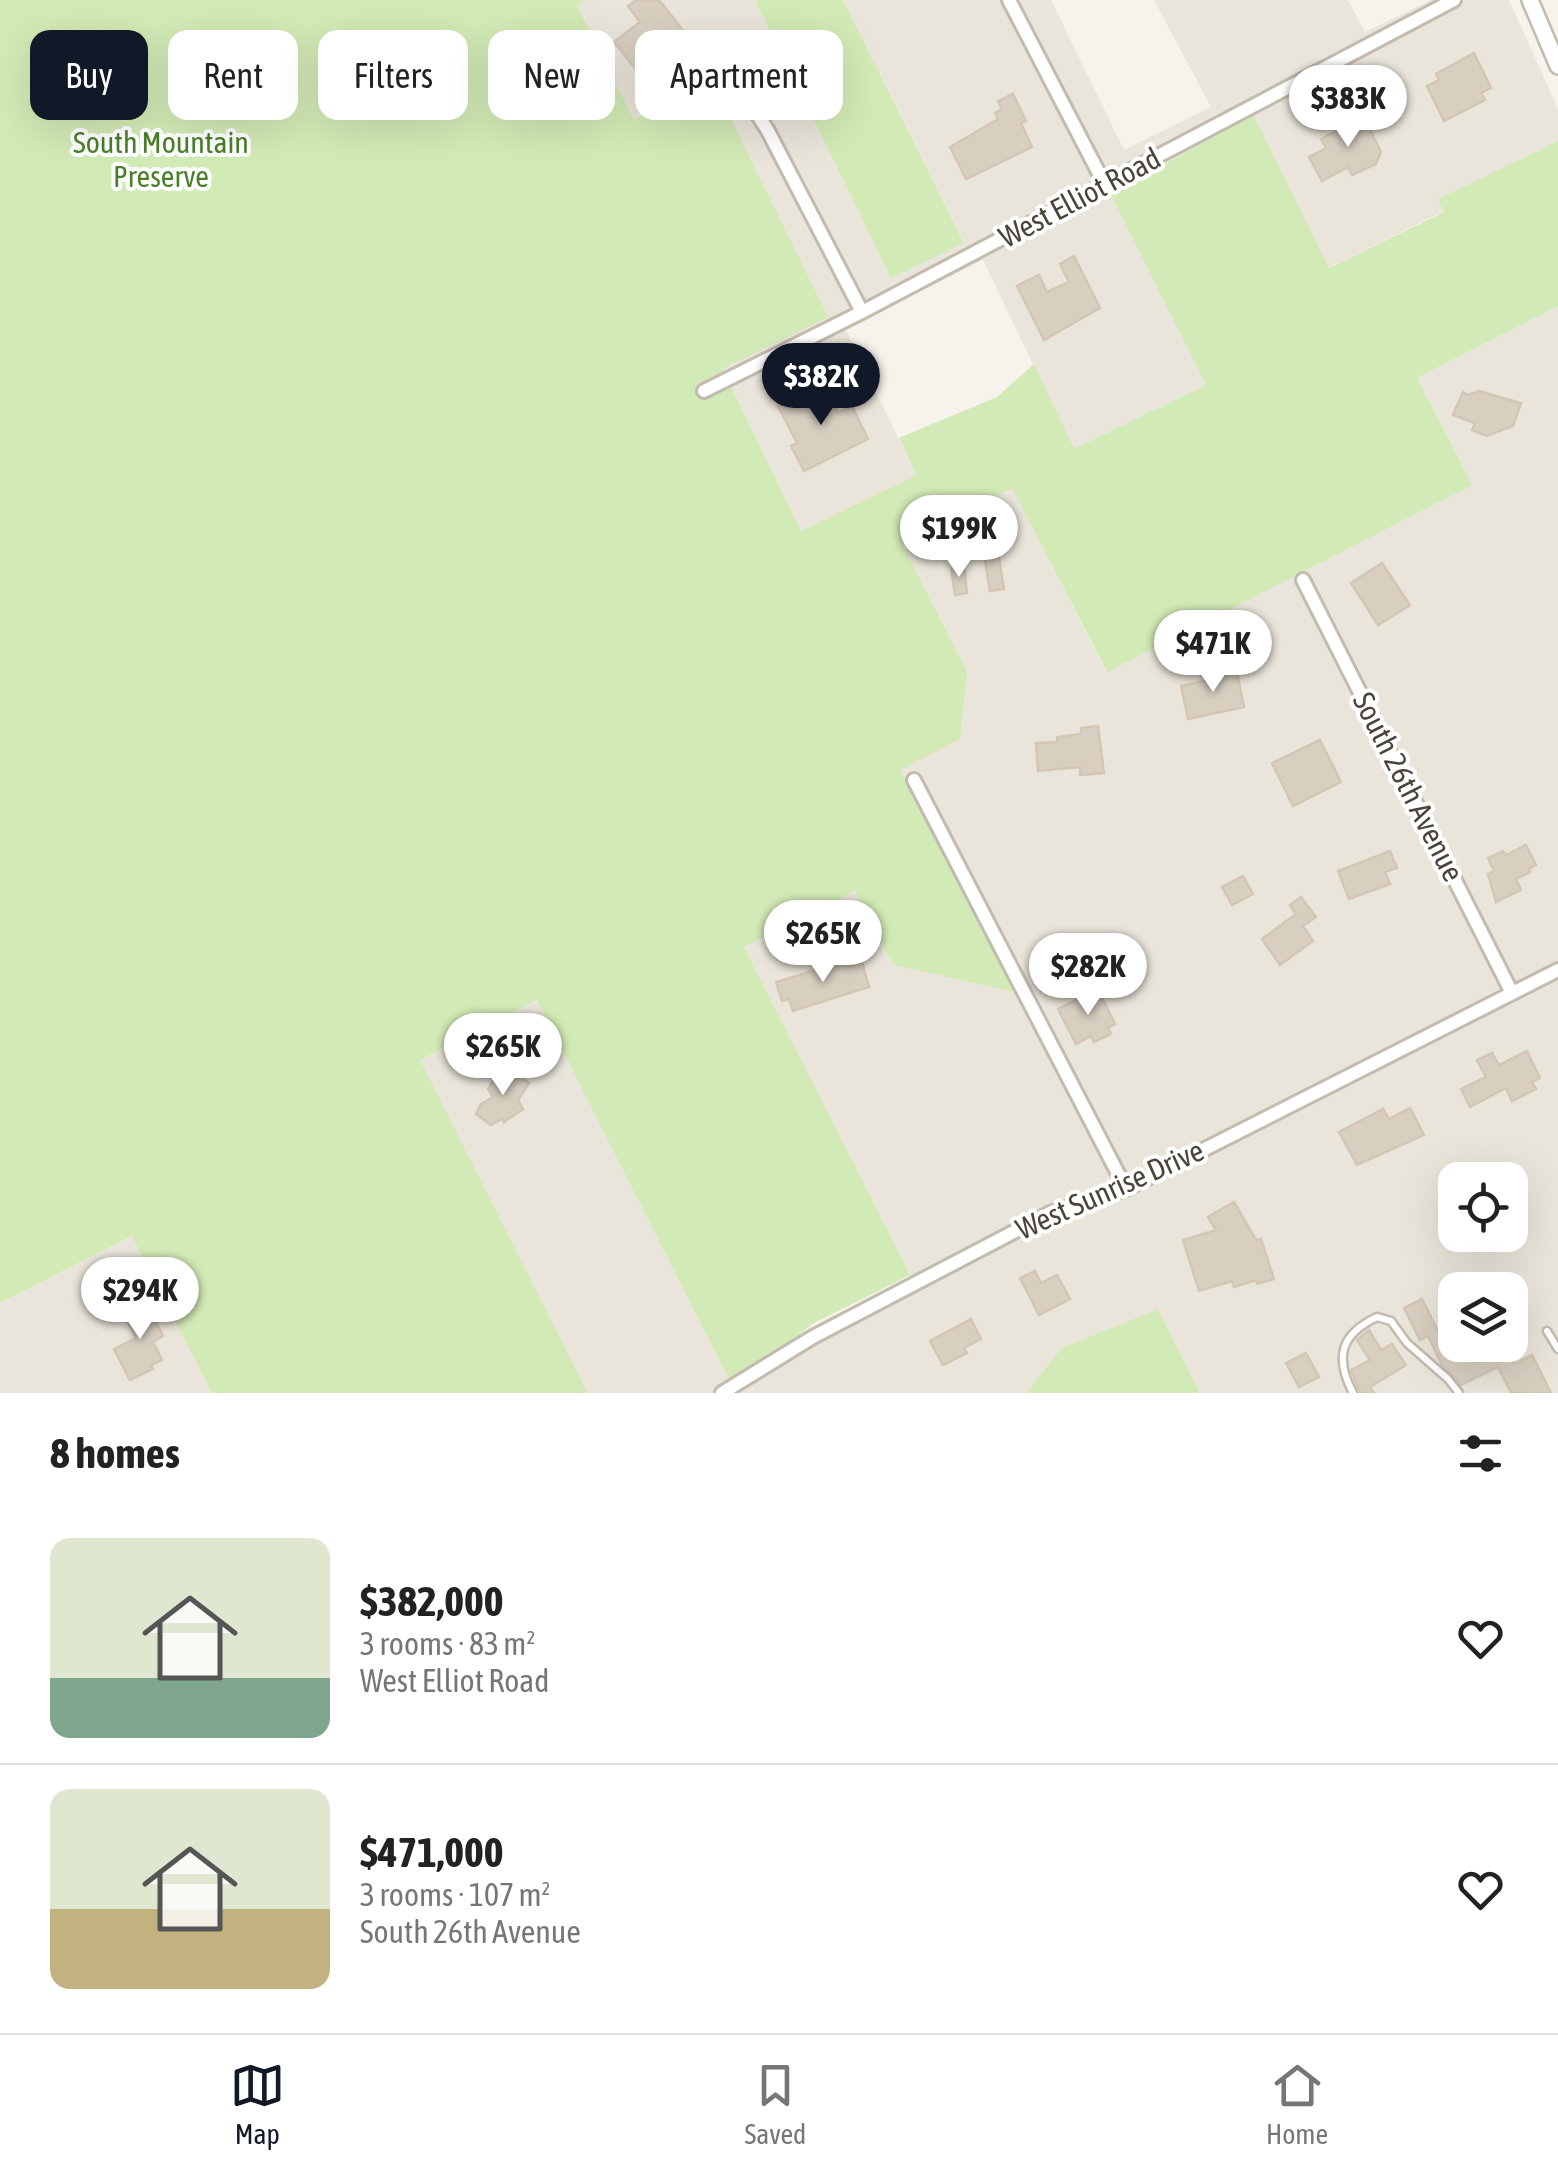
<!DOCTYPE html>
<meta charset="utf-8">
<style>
:root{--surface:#fff;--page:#f2f2f2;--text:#222;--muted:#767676;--line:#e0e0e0;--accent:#111827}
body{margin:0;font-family:"Asap Condensed",sans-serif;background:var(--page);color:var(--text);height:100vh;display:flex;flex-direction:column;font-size:38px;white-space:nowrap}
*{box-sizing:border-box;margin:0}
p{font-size:32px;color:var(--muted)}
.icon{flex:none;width:55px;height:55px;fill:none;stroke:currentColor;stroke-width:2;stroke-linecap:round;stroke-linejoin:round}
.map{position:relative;height:1393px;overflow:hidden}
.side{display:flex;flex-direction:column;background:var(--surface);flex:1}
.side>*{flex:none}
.top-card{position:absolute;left:30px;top:30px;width:1000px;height:90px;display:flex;gap:20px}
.controls{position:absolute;left:1438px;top:1162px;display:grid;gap:20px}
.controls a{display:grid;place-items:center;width:90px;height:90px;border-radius:20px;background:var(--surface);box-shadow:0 10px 40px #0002;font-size:50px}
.price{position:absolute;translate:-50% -85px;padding:0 22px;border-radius:35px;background:#fff;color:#222;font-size:32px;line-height:65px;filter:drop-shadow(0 2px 5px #0008)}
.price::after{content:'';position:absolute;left:50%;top:60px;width:30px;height:22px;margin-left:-15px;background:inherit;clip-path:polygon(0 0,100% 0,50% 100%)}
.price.current{background:var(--accent);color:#fff}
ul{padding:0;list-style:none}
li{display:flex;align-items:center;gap:30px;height:250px;padding:0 50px}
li+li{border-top:2px solid var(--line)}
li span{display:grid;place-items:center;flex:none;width:280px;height:200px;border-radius:20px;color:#555}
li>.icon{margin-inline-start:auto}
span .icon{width:120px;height:120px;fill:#fffc;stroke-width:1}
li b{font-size:42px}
h2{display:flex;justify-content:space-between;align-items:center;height:120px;padding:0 50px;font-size:42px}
.pill{padding:0 35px;border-radius:20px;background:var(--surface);box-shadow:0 10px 40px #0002;font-size:35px;line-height:90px}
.pill.current{background:var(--accent);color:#fff}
.tabs{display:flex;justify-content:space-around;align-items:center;height:140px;border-top:2px solid var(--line);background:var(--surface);font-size:28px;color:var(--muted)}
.tabs a{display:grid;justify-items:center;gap:5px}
.tabs .current{color:var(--accent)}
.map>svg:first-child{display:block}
.residential{fill:#eae5da;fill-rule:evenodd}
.green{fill:#d2eab5}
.building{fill:#d8cfc1;stroke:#d3c7b4;stroke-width:2.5}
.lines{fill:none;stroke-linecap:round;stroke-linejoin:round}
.service-casing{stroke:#c2bbae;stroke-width:11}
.minor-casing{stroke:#c2bbae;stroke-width:18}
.tertiary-casing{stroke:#c2bbae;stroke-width:20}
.service{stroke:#fff;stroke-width:6}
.minor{stroke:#fff;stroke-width:12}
.tertiary{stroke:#fff;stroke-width:15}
.labels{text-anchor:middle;stroke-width:8;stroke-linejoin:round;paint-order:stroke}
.park-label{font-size:30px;fill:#4a7f2a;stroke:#fff}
.street-label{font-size:30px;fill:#4b4439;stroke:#fff}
</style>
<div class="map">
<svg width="1558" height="1393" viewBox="0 0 1558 1393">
<rect width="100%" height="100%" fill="#f6f3ec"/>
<path class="residential" d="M 585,0 L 755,0 L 891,278 L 964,242 L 843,0 L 1051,0 L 1124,150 L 1211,107 L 1154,0 L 1348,0 L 1365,32 L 1431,0 L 1509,0 L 1558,109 L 1558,141 L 1439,199 L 1444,211 L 1328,268 L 1252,114 L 1112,195 L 1206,385 L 1074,450 L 983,260 L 845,328 L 916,475 L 801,531 L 721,369 L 827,317 L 713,82 L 634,121 L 577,4 Z
M 1558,306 L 1558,1393 L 1200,1393 L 1158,1309 L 1063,1348 L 1026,1393 L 588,1393 L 419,1060 L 538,1000 L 732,1385 L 917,1292 L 744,947 L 855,891 L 893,965 L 1014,991 L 900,770 L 967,671 L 902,544 L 1012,487 L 1106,672 L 1471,485 L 1417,378 ZM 1455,1180 L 1510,1180 L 1510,1235 L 1455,1235 ZM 1455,1290 L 1510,1290 L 1510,1345 L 1455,1345 Z
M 133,1236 L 212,1393 L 0,1393 L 0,1303 Z"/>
<path class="green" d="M 0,0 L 585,0 L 577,5 L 634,120 L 713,82 L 828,317 L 722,369 L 801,531 L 916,475 L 899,438 L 997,397 L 1034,364 L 1074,449 L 1206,385 L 1111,195 L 1253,114 L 1329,268 L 1444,212 L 1438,199 L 1558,141 L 1558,306 L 1417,378 L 1472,485 L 1107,672 L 1012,488 L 902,544 L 967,671 L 960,739 L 900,770 L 1015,992 L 893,965 L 855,891 L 744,947 L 910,1275 L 814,1323 L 732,1385 L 537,1000 L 420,1060 L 588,1393 L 212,1393 L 132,1236 L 0,1303 Z
M 755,0 L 843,0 L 964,243 L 891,278 Z
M 1158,1309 L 1200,1393 L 1026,1393 L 1062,1348 Z"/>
<path class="building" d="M 636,0 L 659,0 L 690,39 L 642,77 L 614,42 L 640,22 L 628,6 Z
M 1474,53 L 1491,88 L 1481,93 L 1485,100 L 1444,121 L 1427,86 L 1439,80 L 1436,74 Z
M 1013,94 L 1026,121 L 1021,123 L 1032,147 L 966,179 L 950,147 L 998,119 L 995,113 L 1002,109 L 998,101 Z
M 1361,109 L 1376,114 L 1371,132 L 1381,152 L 1376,164 L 1352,175 L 1348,167 L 1322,181 L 1309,157 L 1326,148 L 1321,139 L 1340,129 L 1349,146 Z
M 1074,256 L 1100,308 L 1044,340 L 1017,286 L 1039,275 L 1047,292 L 1069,282 L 1060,264 Z
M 824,386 L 838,413 L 852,406 L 868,439 L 804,471 L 791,446 L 797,443 L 778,406 Z
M 1479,391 L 1521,403 L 1513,426 L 1487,436 L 1472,430 L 1475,423 L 1453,415 L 1463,392 L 1468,395 Z
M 994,527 L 1004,589 L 990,591 L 980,530 Z
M 1382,563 L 1410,605 L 1378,625 L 1351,583 Z
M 964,566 L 967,593 L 955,595 L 951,568 Z
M 1236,668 L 1244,707 L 1188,719 L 1181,686 L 1219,678 L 1217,672 Z
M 1098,726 L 1104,773 L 1080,775 L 1080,767 L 1038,771 L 1036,743 L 1057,742 L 1057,737 L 1081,734 L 1081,728 Z
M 1320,740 L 1341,782 L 1293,806 L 1272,763 Z
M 1526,845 L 1536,865 L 1529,869 L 1530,872 L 1516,879 L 1521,890 L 1496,902 L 1488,874 L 1494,871 L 1488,858 L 1503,851 L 1506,855 Z
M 1390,851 L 1397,868 L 1385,872 L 1390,884 L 1349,899 L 1338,871 Z
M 1243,876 L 1253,894 L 1232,905 L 1222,887 Z
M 1301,897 L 1316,917 L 1303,926 L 1313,941 L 1280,965 L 1262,939 L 1296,914 L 1290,905 Z
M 846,961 L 848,967 L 862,962 L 869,987 L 793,1011 L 789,999 L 782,1001 L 776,982 Z
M 1098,989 L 1115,1024 L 1108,1028 L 1111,1034 L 1094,1042 L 1091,1036 L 1076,1044 L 1058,1009 Z
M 1527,1051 L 1540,1078 L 1532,1082 L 1536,1089 L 1512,1101 L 1506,1088 L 1470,1107 L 1461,1089 L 1486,1077 L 1477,1060 L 1492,1053 L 1499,1065 Z
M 509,1069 L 529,1083 L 518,1100 L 523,1109 L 504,1122 L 502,1119 L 491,1125 L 476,1114 L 481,1104 L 493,1097 L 488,1089 L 498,1074 L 503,1078 Z
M 1410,1108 L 1424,1135 L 1357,1165 L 1339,1132 L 1383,1109 L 1389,1119 Z
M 1234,1202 L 1256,1240 L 1261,1239 L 1274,1279 L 1257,1284 L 1256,1280 L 1234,1287 L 1232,1281 L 1199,1291 L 1183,1240 L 1216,1230 L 1208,1217 Z
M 1035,1271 L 1041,1283 L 1057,1275 L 1070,1299 L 1039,1315 L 1020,1278 Z
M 1422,1299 L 1443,1341 L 1455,1335 L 1455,1345 L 1505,1345 L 1514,1364 L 1532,1355 L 1551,1393 L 1511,1393 L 1498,1367 L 1461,1385 L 1442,1365 L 1428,1336 L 1420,1340 L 1404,1308 Z
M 137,1301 L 143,1313 L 150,1310 L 163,1336 L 153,1342 L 162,1360 L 151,1365 L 153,1369 L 130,1380 L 114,1349 L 136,1338 L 121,1309 Z
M 971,1319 L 981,1339 L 964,1348 L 967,1353 L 943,1365 L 930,1341 Z
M 1369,1330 L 1381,1350 L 1392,1344 L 1406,1365 L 1370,1387 L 1374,1393 L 1360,1393 L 1351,1370 L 1370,1360 L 1357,1340 Z
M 1306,1353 L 1319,1377 L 1299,1387 L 1286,1363 Z"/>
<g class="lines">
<defs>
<path id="service" d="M 1547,1331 L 1558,1349
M 1353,1393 C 1334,1357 1341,1334 1377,1317 L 1391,1321 L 1407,1343 L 1448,1379 L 1459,1393"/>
<path id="minor" d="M 1009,0 L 1105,185
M 756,112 L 768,131 L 862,312
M 704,391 L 862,312 L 1454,0
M 1303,580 L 1512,993
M 914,780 L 1126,1189
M 722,1393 L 813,1337 L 1050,1213 L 1126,1189 L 1558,970"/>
<path id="tertiary" d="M 1530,0 L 1558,66"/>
</defs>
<use href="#service" class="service-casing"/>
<use href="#minor" class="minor-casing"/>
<use href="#tertiary" class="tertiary-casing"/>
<use href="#service" class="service"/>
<use href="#minor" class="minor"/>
<use href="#tertiary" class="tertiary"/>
</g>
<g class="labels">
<g class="park-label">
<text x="161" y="153">South Mountain<tspan x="161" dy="34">Preserve</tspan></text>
</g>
<g class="street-label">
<text transform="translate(1080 198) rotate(-28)" y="10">West Elliot Road</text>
<text transform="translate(1408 787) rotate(63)" y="10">South 26th Avenue</text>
<text transform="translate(1110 1190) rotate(-24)" y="10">West Sunrise Drive</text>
</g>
</g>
</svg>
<div class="controls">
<a><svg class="icon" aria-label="locate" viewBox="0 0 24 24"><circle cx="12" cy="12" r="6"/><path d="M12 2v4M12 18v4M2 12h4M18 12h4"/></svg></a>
<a><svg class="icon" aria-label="layers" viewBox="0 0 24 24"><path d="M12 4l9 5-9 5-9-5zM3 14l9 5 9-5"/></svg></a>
</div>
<b class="price" style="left:1348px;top:150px">$383K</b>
<b class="price current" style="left:821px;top:428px">$382K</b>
<b class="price" style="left:959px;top:580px">$199K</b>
<b class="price" style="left:1213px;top:695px">$471K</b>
<b class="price" style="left:823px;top:985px">$265K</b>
<b class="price" style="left:1088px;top:1018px">$282K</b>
<b class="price" style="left:503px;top:1098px">$265K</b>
<b class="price" style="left:140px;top:1342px">$294K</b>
<div class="top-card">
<a class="pill current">Buy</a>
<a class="pill">Rent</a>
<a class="pill">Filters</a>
<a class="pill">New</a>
<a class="pill">Apartment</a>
</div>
</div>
<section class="side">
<h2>8 homes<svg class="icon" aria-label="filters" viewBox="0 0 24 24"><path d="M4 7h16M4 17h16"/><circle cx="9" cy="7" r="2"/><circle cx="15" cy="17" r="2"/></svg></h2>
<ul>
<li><span style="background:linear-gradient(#dfe7d0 70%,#7fa58c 0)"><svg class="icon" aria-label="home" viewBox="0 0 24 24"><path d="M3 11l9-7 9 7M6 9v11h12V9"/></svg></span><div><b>$382,000</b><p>3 rooms · 83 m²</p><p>West Elliot Road</p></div><svg class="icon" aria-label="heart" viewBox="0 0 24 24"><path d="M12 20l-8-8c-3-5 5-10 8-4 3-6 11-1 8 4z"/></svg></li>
<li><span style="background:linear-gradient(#dfe7d0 60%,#c2b280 0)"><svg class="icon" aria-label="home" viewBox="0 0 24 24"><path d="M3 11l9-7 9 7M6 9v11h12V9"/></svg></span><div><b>$471,000</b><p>3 rooms · 107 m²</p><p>South 26th Avenue</p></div><svg class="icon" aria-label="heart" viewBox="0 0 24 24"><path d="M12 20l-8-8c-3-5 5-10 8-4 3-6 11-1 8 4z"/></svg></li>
</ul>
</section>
<nav class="tabs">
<a class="current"><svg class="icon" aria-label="map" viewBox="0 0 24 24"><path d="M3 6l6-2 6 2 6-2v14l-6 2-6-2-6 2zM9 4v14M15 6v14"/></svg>Map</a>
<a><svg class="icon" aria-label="saved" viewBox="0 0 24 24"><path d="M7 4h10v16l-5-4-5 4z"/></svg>Saved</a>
<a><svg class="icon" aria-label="home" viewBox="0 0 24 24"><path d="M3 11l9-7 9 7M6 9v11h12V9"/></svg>Home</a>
</nav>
